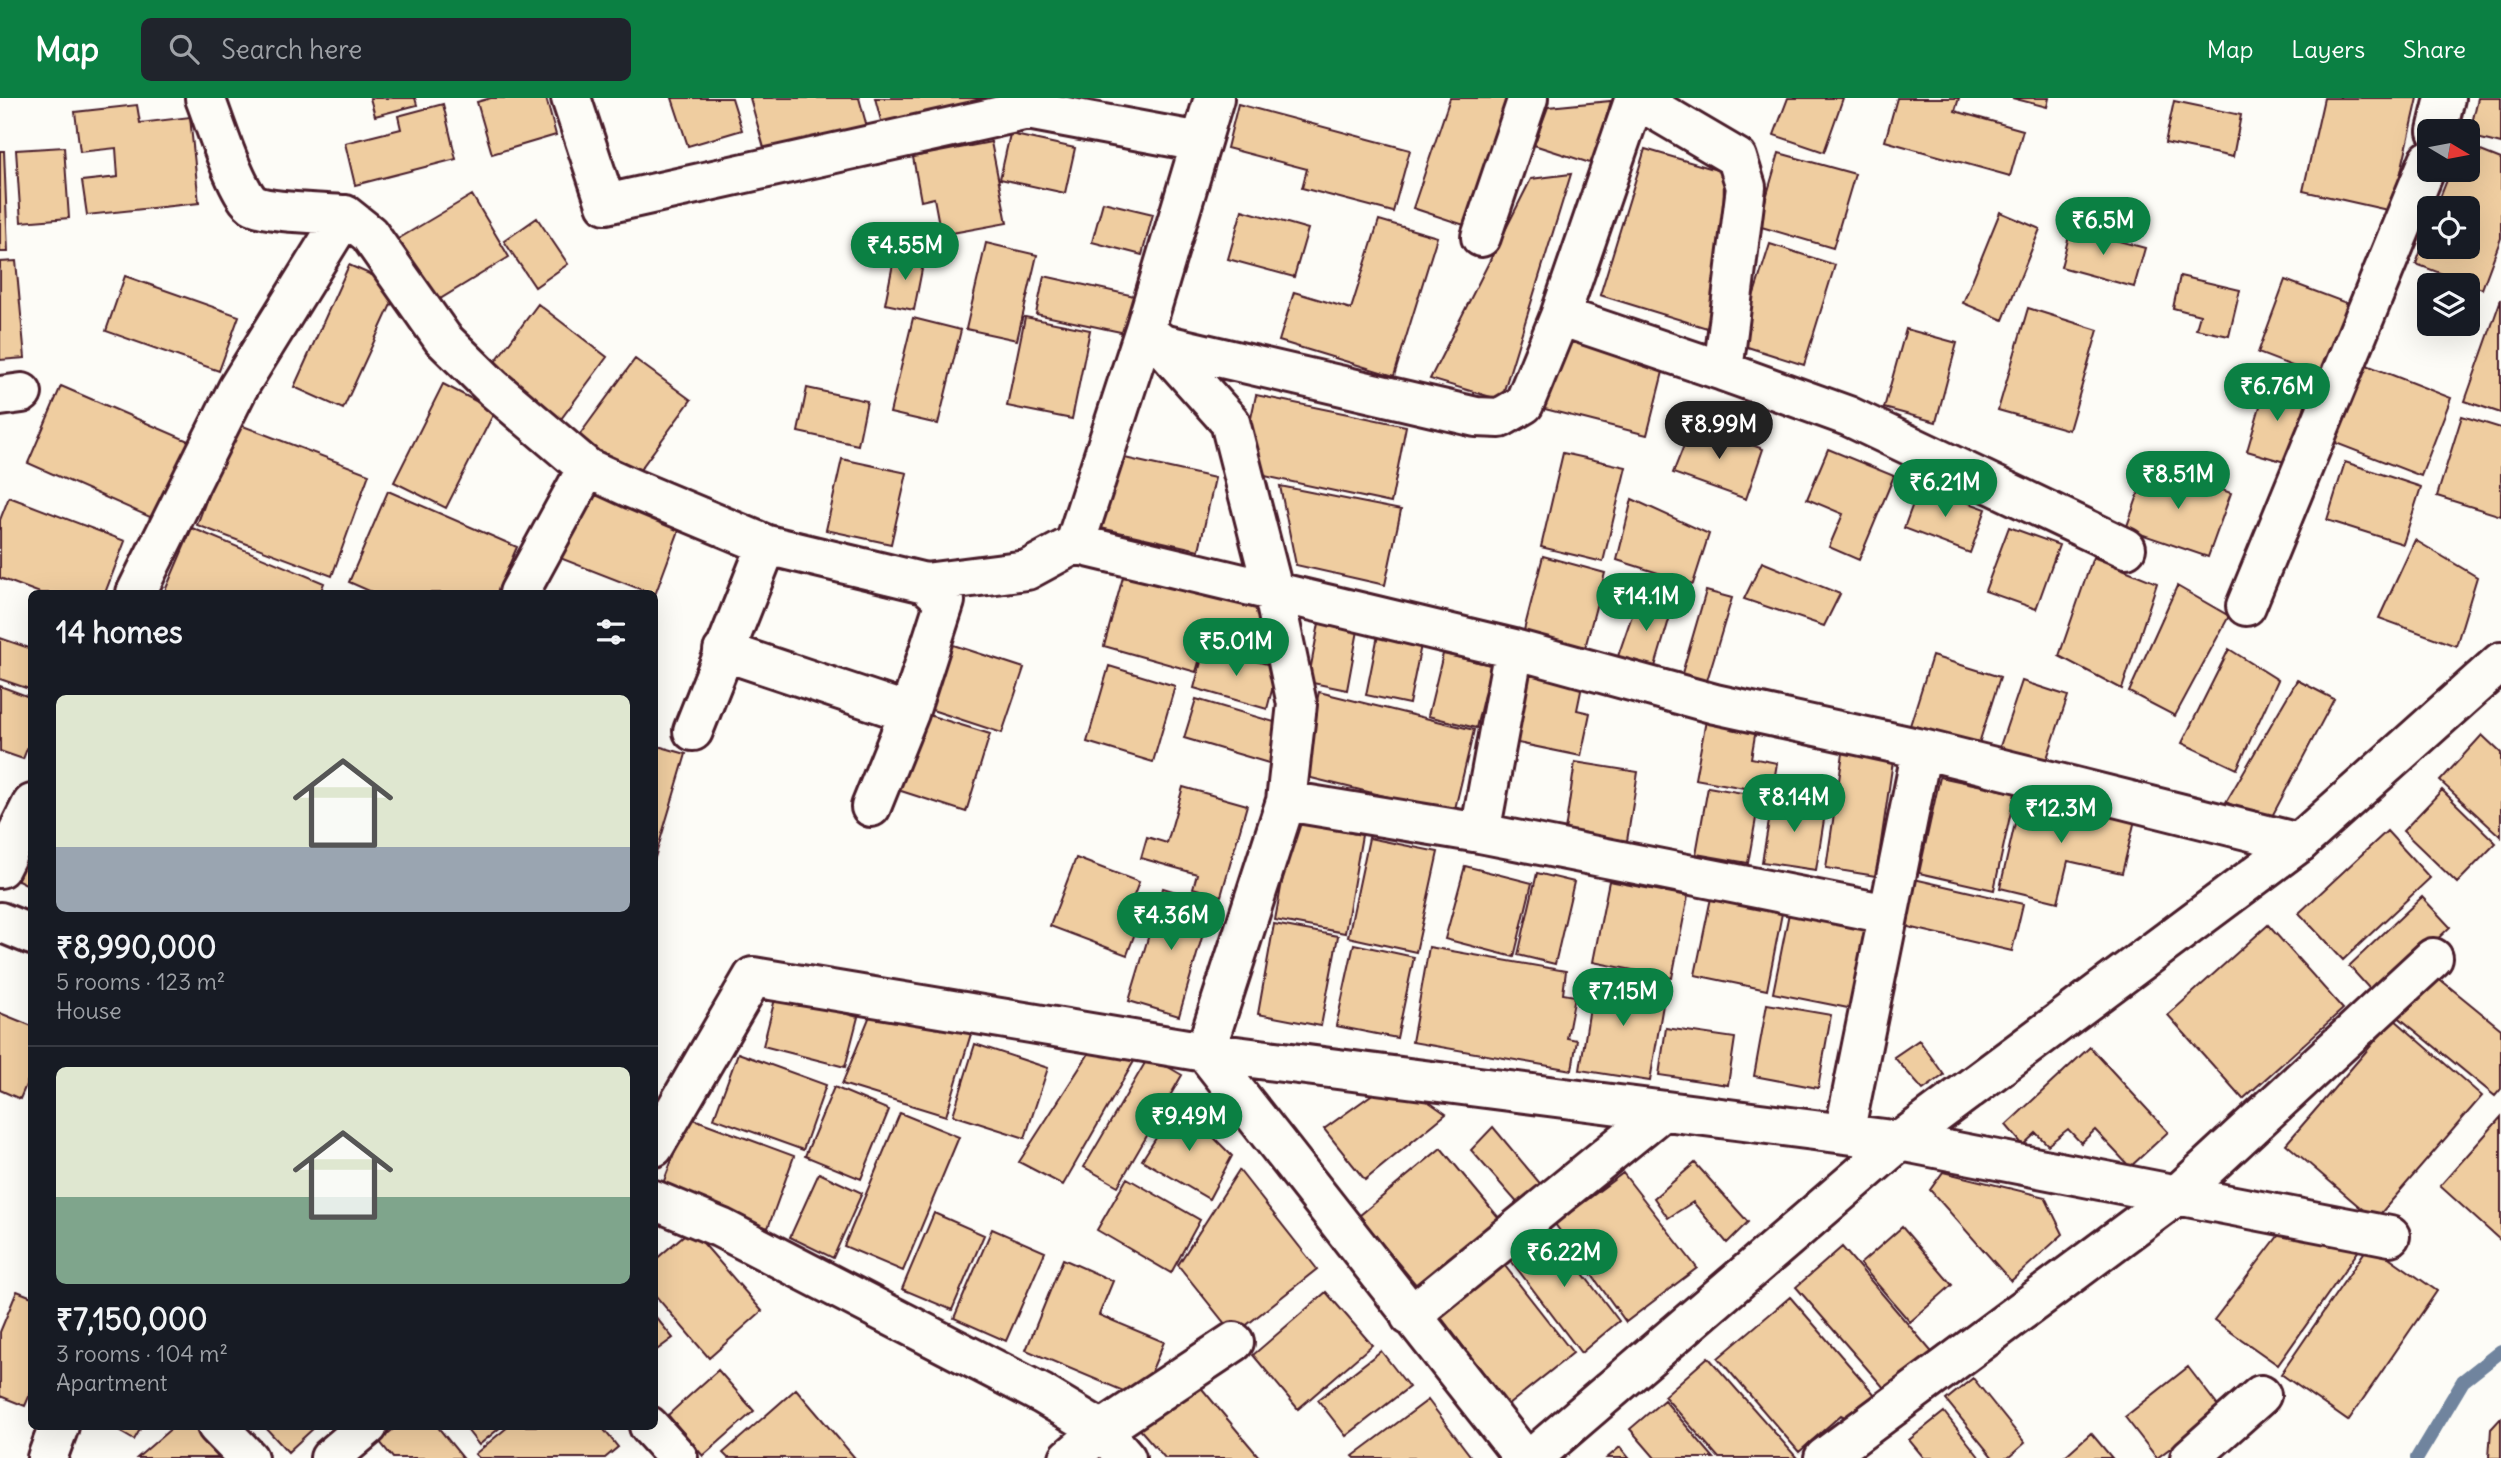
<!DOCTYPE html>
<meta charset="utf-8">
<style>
:root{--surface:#171b24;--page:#20242c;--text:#f1f3f6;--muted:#9ea1a6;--line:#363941;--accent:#0b8043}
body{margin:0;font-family:Delius,sans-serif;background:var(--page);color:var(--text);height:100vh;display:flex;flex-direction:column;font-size:26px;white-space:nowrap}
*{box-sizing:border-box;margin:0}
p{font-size:23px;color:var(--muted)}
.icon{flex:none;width:38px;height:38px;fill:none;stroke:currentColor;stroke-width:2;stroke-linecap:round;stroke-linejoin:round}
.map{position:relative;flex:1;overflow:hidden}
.details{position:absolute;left:28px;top:492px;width:630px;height:840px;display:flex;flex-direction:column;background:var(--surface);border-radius:10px;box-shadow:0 7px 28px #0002}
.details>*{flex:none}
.needle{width:46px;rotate:100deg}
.controls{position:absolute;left:2417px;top:21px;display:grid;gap:14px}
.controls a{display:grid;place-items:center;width:63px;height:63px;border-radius:10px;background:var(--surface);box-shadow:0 7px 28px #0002;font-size:35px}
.price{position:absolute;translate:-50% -60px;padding:0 16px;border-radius:24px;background:var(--accent);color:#fff;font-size:23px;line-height:46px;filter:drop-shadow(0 2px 4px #0008)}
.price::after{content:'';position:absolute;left:50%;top:42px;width:21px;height:16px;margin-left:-10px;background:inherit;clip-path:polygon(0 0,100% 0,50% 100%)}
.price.current{background:#222;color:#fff}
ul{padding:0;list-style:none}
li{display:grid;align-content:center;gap:14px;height:371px;padding:0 28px}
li+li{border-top:2px solid var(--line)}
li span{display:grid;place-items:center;height:217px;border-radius:10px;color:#555}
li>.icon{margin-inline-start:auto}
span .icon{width:126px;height:126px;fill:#fffc;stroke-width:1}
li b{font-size:30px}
h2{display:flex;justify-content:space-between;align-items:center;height:84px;padding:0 28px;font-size:30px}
header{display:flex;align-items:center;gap:42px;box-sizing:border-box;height:98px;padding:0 35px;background:var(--accent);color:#fff}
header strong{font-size:33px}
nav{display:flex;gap:38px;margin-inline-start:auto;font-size:24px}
.search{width:490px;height:63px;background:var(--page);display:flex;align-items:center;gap:18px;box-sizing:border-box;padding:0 24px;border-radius:10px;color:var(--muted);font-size:26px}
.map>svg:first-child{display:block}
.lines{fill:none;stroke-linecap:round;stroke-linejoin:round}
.stream{stroke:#70849e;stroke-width:14}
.building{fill:#efcda0;stroke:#4a1f2b;stroke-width:2}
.minor-casing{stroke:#4a1f2b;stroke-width:44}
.tertiary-casing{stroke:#4a1f2b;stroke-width:44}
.minor{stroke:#fdfcf7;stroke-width:38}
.tertiary{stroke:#fdfcf7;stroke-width:38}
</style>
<header>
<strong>Map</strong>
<div class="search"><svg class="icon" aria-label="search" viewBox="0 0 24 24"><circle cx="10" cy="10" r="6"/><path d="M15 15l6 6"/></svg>Search here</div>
<nav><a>Map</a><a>Layers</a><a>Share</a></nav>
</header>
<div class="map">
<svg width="2501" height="1360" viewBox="0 0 2501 1360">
<rect width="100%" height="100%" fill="#fdfcf7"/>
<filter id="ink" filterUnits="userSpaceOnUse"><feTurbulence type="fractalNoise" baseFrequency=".0143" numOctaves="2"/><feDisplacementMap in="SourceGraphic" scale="14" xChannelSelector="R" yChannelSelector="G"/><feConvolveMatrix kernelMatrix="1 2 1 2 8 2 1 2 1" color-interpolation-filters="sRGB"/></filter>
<g filter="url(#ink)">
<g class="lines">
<path class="stream" d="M 2417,1360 L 2463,1283 L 2501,1253"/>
</g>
<path class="building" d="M 370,0 L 415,0 L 417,7 L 375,18 Z
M 491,0 L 546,0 L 556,37 L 492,56 L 477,4 Z
M 672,0 L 732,0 L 742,32 L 688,48 Z
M 750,0 L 859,0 L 867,29 L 766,57 Z
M 875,0 L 986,0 L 987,5 L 884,34 Z
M 1450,0 L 1514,0 L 1470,129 L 1413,110 Z
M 1788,0 L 1843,0 L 1824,54 L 1774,37 Z
M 1897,0 L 1959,0 L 1955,13 L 2023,32 L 2010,78 L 1885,43 Z
M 2012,0 L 2049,0 L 2047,9 Z
M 2324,0 L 2418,0 L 2392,113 L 2303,93 Z
M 2478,0 L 2501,0 L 2501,46 L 2469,38 Z
M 1611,3 L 1593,66 L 1534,47 L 1548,9 Z
M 2174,3 L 2241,17 L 2233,59 L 2165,45 Z
M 443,6 L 456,61 L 355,87 L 345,45 L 401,31 L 398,18 Z
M 1238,6 L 1410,52 L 1393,114 L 1302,90 L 1307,71 L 1227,50 Z
M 137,7 L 140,25 L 190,19 L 199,105 L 87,117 L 82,83 L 118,79 L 116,50 L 80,54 L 75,14 Z
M 1010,36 L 1075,50 L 1065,95 L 1000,81 Z
M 991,44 L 1007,125 L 941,137 L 934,100 L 921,103 L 913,59 Z
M 2468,48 L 2501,61 L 2501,140 L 2482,191 L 2416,166 L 2429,130 L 2429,149 L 2468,149 L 2468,110 L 2436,110 L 2451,72 L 2468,72 Z
M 64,49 L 69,120 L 21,124 L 16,52 Z
M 1645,51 L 1724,74 L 1723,151 L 1707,230 L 1600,197 Z
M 0,53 L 4,53 L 8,154 L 0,154 Z
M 1779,55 L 1855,76 L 1833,150 L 1758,128 Z
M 1571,76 L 1501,302 L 1430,281 L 1531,81 Z
M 472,97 L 509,159 L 435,204 L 398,141 Z
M 1103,104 L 1153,116 L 1142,157 L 1092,144 Z
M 1242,112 L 1308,131 L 1294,179 L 1228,161 Z
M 2000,114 L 2040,131 L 2003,222 L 1963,205 Z
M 537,120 L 568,166 L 535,189 L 504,143 Z
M 1379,122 L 1437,139 L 1394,278 L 1279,243 L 1294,194 L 1351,211 Z
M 2071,130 L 2145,150 L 2134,189 L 2061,169 Z
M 986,145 L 1037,157 L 1017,242 L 966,231 Z
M 1770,146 L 1835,167 L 1804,267 L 1738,246 Z
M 895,156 L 924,161 L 914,212 L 885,206 Z
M 16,163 L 25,260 L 0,262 L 0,164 Z
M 349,167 L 399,189 L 343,311 L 294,289 Z
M 125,178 L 239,218 L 219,273 L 106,233 Z
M 1044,178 L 1139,199 L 1130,236 L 1036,216 Z
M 2180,178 L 2240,192 L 2229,238 L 2196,231 L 2200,217 L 2173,210 Z
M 2285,182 L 2349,206 L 2321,279 L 2258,255 Z
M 2501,201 L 2501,315 L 2465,303 Z
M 538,206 L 607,259 L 558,325 L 489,272 Z
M 2028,210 L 2098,232 L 2069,332 L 1998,312 Z
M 1025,219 L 1090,232 L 1072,321 L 1007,308 Z
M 913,220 L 961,232 L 938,326 L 890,315 Z
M 1906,231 L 1957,245 L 1936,324 L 1884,310 Z
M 1559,239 L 1665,266 L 1647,337 L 1541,310 Z
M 635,261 L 691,302 L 634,380 L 578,339 Z
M 2359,264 L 2451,300 L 2421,378 L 2328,342 Z
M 2267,284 L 2308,297 L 2288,365 L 2247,353 Z
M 443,286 L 495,313 L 446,410 L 394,384 Z
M 61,288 L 193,345 L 159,423 L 28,365 Z
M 807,290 L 867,303 L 858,347 L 798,334 Z
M 1256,297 L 1406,328 L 1391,405 L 1260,377 L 1248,334 Z
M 2462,318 L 2501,330 L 2501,418 L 2437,398 Z
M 235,325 L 369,376 L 332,478 L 197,427 Z
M 1693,325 L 1763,351 L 1746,401 L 1673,375 Z
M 1828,351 L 1894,378 L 1859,462 L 1829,449 L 1843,416 L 1807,401 Z
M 1563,355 L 1626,369 L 1603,464 L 1541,449 Z
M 1111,357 L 1215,380 L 1199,452 L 1096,429 Z
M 842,361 L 907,375 L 891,446 L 826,432 Z
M 2345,364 L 2421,389 L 2403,446 L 2327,422 Z
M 2149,366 L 2231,395 L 2208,459 L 2126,431 Z
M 1920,387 L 1986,411 L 1970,455 L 1904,430 Z
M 1280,388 L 1401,412 L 1385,487 L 1296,467 Z
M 588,390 L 681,427 L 655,497 L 560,460 Z
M 388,393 L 517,449 L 497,495 L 374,495 L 349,484 Z
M 9,399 L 125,443 L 105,495 L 40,495 L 0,480 L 0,422 Z
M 1632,401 L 1709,436 L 1693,486 L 1617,462 Z
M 2009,429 L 2059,447 L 2036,511 L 1985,493 Z
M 192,430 L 324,485 L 320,495 L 164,495 Z
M 2415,442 L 2477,479 L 2456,548 L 2379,520 Z
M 1543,458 L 1605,475 L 1582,561 L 1521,544 Z
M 2093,459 L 2157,485 L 2122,591 L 2059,558 Z
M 1762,464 L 1840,496 L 1824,528 L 1744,501 Z
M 1126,468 L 1263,507 L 1250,553 L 1206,540 L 1196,574 L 1104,548 Z
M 2177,488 L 2229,518 L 2175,618 L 2129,594 Z
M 1706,493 L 1732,500 L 1702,599 L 1678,589 Z
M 1639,497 L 1674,505 L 1654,572 L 1616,564 Z
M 1320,520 L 1359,527 L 1347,592 L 1308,584 Z
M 1378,537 L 1421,547 L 1409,606 L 1366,597 Z
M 0,540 L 32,551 L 32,592 L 0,581 Z
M 944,544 L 1024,570 L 1002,635 L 923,609 Z
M 1205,549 L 1278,569 L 1267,611 L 1194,590 Z
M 2229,551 L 2278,582 L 2237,671 L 2182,645 Z
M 1443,556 L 1491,567 L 1476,630 L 1428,618 Z
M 1932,558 L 2000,579 L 1975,658 L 1907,637 Z
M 1109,568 L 1175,588 L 1153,664 L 1087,644 Z
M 1523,570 L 1583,583 L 1577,612 L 1590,615 L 1581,658 L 1513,644 Z
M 2297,582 L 2334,601 L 2268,726 L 2226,704 Z
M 2022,583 L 2068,598 L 2041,678 L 1995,663 Z
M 0,588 L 32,600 L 32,638 L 23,661 L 0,653 Z
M 1319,594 L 1474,632 L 1454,715 L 1299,677 Z
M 1196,601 L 1284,627 L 1272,666 L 1184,640 Z
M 922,615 L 990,636 L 966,714 L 898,692 Z
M 1707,617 L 1757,626 L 1751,660 L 1777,665 L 1772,695 L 1695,681 Z
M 2482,637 L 2501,655 L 2501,739 L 2440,683 Z
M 654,647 L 686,656 L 654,763 Z
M 1843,655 L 1893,663 L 1876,778 L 1826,770 Z
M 1575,664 L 1638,674 L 1627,743 L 1565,733 Z
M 1940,679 L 2015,695 L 1994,792 L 1919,775 Z
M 1183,689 L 1247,707 L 1221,798 L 1193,790 L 1197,776 L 1141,760 L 1147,739 L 1167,745 Z
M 1708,689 L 1760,698 L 1748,765 L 1696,756 Z
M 2442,692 L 2496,745 L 2457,785 L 2403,733 Z
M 2022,695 L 2135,722 L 2122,775 L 2068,763 L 2058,804 L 2000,790 Z
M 1773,700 L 1826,709 L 1816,772 L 1762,764 Z
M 1293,724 L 1362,737 L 1345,835 L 1275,822 Z
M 2387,733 L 2430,780 L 2343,862 L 2299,815 Z
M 1369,740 L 1438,754 L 1416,854 L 1348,839 Z
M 32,744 L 32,789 L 14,780 Z
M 1076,760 L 1139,784 L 1130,808 L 1143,813 L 1127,857 L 1050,828 Z
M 1465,768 L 1532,785 L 1514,859 L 1445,841 Z
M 1537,775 L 1574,784 L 1555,866 L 1518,857 Z
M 1914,781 L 2023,806 L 2012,853 L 1904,828 Z
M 1609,783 L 1688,798 L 1672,880 L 1593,864 Z
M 1163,790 L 1212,805 L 1179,918 L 1129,903 Z
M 1712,795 L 1783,810 L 1767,892 L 1695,877 Z
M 2422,799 L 2450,829 L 2377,899 L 2349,868 Z
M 1790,810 L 1870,825 L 1853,911 L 1773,895 Z
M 1274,826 L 1338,838 L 1321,928 L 1258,916 Z
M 2268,827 L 2343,911 L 2243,1001 L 2168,917 Z
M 1354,846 L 1414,859 L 1397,940 L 1336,928 Z
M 1429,849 L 1566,873 L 1563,896 L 1575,898 L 1567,940 L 1577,942 L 1572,972 L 1412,944 Z
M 2431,874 L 2501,931 L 2501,991 L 2495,998 L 2396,917 Z
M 1595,878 L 1666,889 L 1650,983 L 1580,972 Z
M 776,897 L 858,919 L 845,969 L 763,948 Z
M 1767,906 L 1831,917 L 1818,990 L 1754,978 Z
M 0,915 L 32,928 L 32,973 L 20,1001 L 0,992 Z
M 871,915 L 973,929 L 946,1018 L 842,986 Z
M 2394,921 L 2482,998 L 2375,1122 L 2286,1046 Z
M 1666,930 L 1735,940 L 1728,987 L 1659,977 Z
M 1919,942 L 1944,977 L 1923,992 L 1894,959 Z
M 975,946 L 1048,970 L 1025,1040 L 953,1017 Z
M 1095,946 L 1137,958 L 1063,1087 L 1019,1064 Z
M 2090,949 L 2168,1034 L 2130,1069 L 2095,1032 L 2081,1045 L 2068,1031 L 2048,1047 L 2036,1035 L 2023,1047 L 2006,1027 Z
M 738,955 L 826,987 L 803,1052 L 714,1020 Z
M 1149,958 L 1182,977 L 1118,1088 L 1084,1069 Z
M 834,989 L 889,1012 L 861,1081 L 805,1058 Z
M 1374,995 L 1419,997 L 1446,1016 L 1365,1082 L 1324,1031 Z
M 1179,1004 L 1232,1058 L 1209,1101 L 1142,1062 Z
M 900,1015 L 959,1039 L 903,1173 L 844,1148 Z
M 688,1019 L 794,1058 L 768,1130 L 661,1091 Z
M 2501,1019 L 2501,1143 L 2440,1088 Z
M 1493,1029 L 1553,1101 L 1527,1116 L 1471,1052 Z
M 1441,1050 L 1499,1120 L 1418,1189 L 1359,1118 Z
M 1695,1065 L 1748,1124 L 1727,1145 L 1693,1104 L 1668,1120 L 1654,1100 Z
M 1239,1072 L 1317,1171 L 1234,1237 L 1178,1167 Z
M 1943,1074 L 2045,1099 L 2063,1136 L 2011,1183 L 1930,1092 Z
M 819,1075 L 862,1095 L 833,1160 L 790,1139 Z
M 1623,1075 L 1697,1170 L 1626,1224 L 1555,1126 Z
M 1127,1080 L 1200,1122 L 1171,1175 L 1097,1132 Z
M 934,1115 L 984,1137 L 952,1212 L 902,1191 Z
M 1902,1129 L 1952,1187 L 1910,1224 L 1860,1166 Z
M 2285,1129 L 2364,1145 L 2278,1267 L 2214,1222 Z
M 691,1131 L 762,1213 L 709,1260 L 654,1196 L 654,1163 Z
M 992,1131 L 1045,1154 L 1006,1243 L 954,1220 Z
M 1549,1131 L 1619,1223 L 1581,1255 L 1506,1156 Z
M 2370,1146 L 2437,1193 L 2348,1323 L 2281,1276 Z
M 1842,1149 L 1936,1259 L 1891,1298 L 1796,1189 Z
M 1498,1159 L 1573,1255 L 1508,1307 L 1434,1210 Z
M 1063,1161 L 1113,1183 L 1099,1217 L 1164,1244 L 1140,1300 L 1026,1252 Z
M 17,1193 L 32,1199 L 32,1292 L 25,1308 L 0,1298 L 0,1234 Z
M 1326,1194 L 1372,1247 L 1298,1311 L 1253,1257 Z
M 1790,1199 L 1882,1305 L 1858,1326 L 1841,1317 L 1799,1354 L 1718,1260 Z
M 654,1217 L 673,1240 L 654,1254 Z
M 1381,1253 L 1409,1289 L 1346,1338 L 1318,1302 Z
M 1708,1259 L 1797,1360 L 1719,1360 L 1664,1298 Z
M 2188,1269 L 2221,1312 L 2157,1360 L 2125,1319 Z
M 718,1272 L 754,1313 L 703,1358 L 668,1317 Z
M 1193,1280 L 1260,1360 L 1165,1360 L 1137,1328 Z
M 1973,1280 L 2025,1345 L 2008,1360 L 1993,1360 L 1946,1302 Z
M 796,1291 L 855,1360 L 728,1360 L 723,1355 Z
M 1428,1302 L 1472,1360 L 1355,1360 L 1353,1358 Z
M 1664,1302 L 1714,1360 L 1655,1360 L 1630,1331 Z
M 1944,1314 L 1980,1360 L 1924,1360 L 1909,1342 Z
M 2501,1320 L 2501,1360 L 2489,1360 L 2491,1331 Z
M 110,1328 L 142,1328 L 134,1342 Z
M 174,1328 L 194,1328 L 220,1360 L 137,1360 Z
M 264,1328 L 316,1328 L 288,1354 Z
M 397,1328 L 437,1328 L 463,1360 L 393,1360 L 379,1343 Z
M 464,1328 L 502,1328 L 479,1347 Z
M 509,1328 L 601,1328 L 618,1349 L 605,1360 L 479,1360 L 475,1356 Z
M 2091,1335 L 2112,1360 L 2067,1360 L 2065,1358 Z
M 1620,1349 L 1629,1360 L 1607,1360 Z"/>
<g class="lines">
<defs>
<path id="minor" d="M 205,0 C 213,20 238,100 254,107 C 270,115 324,115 345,117
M 571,0 L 606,106 L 1028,12 L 1200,44
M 2437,33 L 2445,0
M 1481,139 L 1528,0
M 1560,218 L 1723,273
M 1156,241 L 1230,324 L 1273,492 L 1297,606 L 1286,703
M 1162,246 L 1476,319 L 1500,320 L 1524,306 L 1560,218 L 1635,0 L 1737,60 L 1746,89 L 1723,273 L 1848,318 L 2126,450
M 0,298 L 22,295
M 1075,446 L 1145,231 L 1214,0
M 136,495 L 238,290 L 345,117 L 369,136 L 443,241 L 493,290 L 587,370 L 633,391 L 767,447 L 925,485 L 1027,472 L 1075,446 L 1514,551 L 1715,606 L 1922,651 L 2299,745
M 519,495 L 587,370
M 2246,508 L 2429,62
M 723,553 L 909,615
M 693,633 L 767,447
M 871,709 L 909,615 L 945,503 L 925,485
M 1480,735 L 1514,551
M 0,770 L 32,706
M 0,824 L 32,837
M 1844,1036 L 1922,651
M 654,1049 L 753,879 L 1205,954 L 1524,1360
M 654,1102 L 721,1130 L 1042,1296 L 1102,1332 L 1126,1360
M 2390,1138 L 2177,1097 L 2433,860
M 1410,1218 L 1662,1013
M 217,1328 L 248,1360
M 649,1328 L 678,1360
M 47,1360 L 59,1328
M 330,1360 L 368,1328
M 1069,1360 L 1102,1332 L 1234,1244
M 1824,1360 L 2177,1097 L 1900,1043 L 1205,954 L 1286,703 L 1480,735 L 1888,816
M 2190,1360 L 2261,1297"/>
<path id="tertiary" d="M 1532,1360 L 1900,1043 L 2299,745 L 2501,564"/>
</defs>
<use href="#minor" class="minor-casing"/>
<use href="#tertiary" class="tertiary-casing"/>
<use href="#minor" class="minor"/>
<use href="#tertiary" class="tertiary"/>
</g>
</g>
</svg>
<div class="controls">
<a><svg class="needle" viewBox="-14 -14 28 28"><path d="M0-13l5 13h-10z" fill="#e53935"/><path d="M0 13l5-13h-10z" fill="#9ea1a6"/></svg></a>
<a><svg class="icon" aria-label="locate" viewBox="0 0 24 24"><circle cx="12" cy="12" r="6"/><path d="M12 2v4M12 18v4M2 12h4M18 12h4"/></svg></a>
<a><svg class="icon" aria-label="layers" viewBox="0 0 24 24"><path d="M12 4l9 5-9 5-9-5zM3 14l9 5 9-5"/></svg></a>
</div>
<b class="price" style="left:2103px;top:159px">₹6.5M</b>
<b class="price" style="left:905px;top:184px">₹4.55M</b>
<b class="price" style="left:2277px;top:325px">₹6.76M</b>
<b class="price current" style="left:1719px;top:363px">₹8.99M</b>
<b class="price" style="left:2178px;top:413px">₹8.51M</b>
<b class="price" style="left:1945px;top:421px">₹6.21M</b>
<b class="price" style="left:1646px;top:535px">₹14.1M</b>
<b class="price" style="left:1236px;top:580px">₹5.01M</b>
<b class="price" style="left:1794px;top:736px">₹8.14M</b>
<b class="price" style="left:2061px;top:747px">₹12.3M</b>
<b class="price" style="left:1171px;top:854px">₹4.36M</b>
<b class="price" style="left:1623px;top:930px">₹7.15M</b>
<b class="price" style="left:1189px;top:1055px">₹9.49M</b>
<b class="price" style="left:1564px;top:1191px">₹6.22M</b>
<section class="details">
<h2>14 homes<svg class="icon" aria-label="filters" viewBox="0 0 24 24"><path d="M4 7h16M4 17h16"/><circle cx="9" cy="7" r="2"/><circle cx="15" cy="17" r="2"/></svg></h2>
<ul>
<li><span style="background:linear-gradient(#dfe7d0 70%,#9aa5b1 0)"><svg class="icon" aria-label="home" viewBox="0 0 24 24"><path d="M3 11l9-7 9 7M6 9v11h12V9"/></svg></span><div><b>₹8,990,000</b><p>5 rooms · 123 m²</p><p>House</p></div></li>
<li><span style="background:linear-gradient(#dfe7d0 60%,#7fa58c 0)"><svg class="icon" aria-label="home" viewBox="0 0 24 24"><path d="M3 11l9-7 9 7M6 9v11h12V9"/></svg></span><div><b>₹7,150,000</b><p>3 rooms · 104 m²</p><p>Apartment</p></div></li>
</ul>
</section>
</div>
